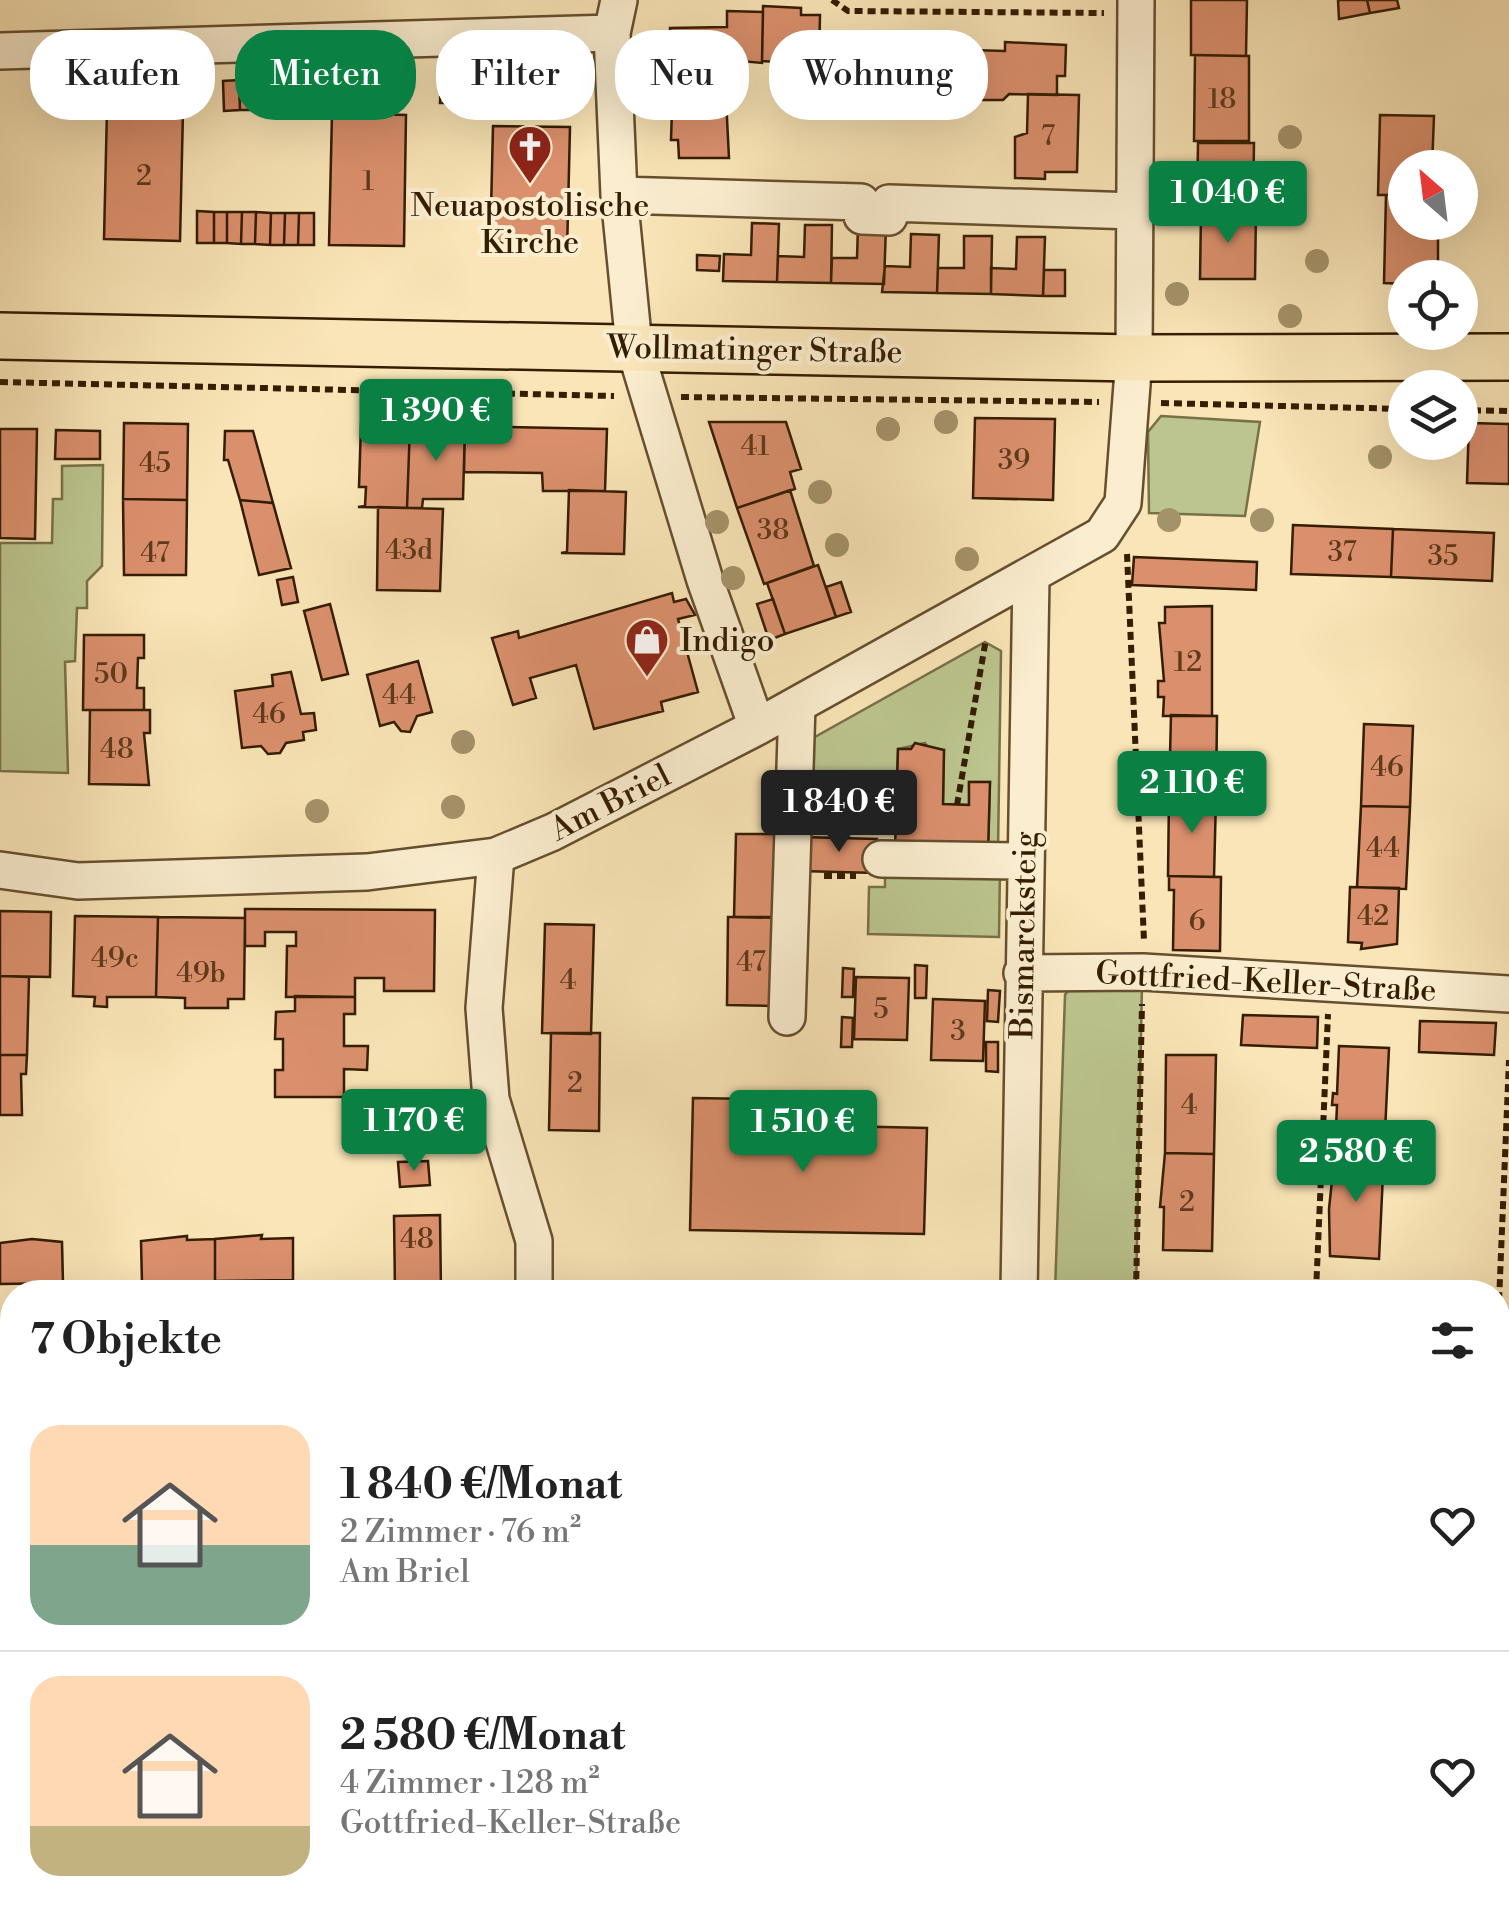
<!DOCTYPE html>
<html lang="de">
<meta charset="utf-8">
<style>
:root{--surface:#fff;--page:#f6f6f6;--text:#222;--muted:#767676;--line:#e0e0e0;--accent:#0b8043}
body{margin:0;font-family:"Libre Bodoni",serif;background:var(--page);color:var(--text);height:100vh;display:flex;flex-direction:column;font-size:38px;white-space:nowrap}
*{box-sizing:border-box;margin:0}
p{font-size:32px;color:var(--muted)}
.icon{flex:none;width:55px;height:55px;fill:none;stroke:currentColor;stroke-width:2;stroke-linecap:round;stroke-linejoin:round}
.map{position:relative;flex:1;overflow:hidden}
.sheet{position:absolute;left:0px;top:1280px;width:1510px;height:642px;display:flex;flex-direction:column;background:var(--surface);border-radius:40px 40px 0 0;box-shadow:0 10px 40px #0002}
.sheet>*{flex:none}
.top-card{position:absolute;left:30px;top:30px;width:1000px;height:90px;display:flex;gap:20px}
.needle{width:65px;rotate:332deg}
.fabs{position:absolute;left:1388px;top:150px;display:grid;gap:20px}
.fabs a{display:grid;place-items:center;width:90px;height:90px;border-radius:50%;background:var(--surface);box-shadow:0 10px 40px #0002;font-size:50px}
.price{position:absolute;translate:-50% -85px;padding:0 22px;border-radius:10px;background:var(--accent);color:#fff;font-size:32px;line-height:65px;filter:drop-shadow(0 2px 5px #0008)}
.price::after{content:'';position:absolute;left:50%;top:60px;width:30px;height:22px;margin-left:-15px;background:inherit;clip-path:polygon(0 0,100% 0,50% 100%)}
.price.selected{background:#222;color:#fff}
ul{padding:0;list-style:none}
li{display:flex;align-items:center;gap:30px;height:250px;padding:0 30px}
li+li{border-top:2px solid var(--line)}
li span{display:grid;place-items:center;flex:none;width:280px;height:200px;border-radius:30px;color:#555}
li>.icon{margin-inline-start:auto}
span .icon{width:120px;height:120px;fill:#fffc;stroke-width:1}
li b{font-size:42px}
h2{display:flex;justify-content:space-between;align-items:center;height:120px;padding:0 30px;font-size:42px}
.pill{padding:0 35px;border-radius:40px;background:var(--surface);box-shadow:0 10px 40px #0002;font-size:35px;line-height:90px}
.pill.selected{background:var(--accent);color:#fff}
.map>svg:first-child{display:block}
.green{fill:#bcc58f;stroke:#787148;stroke-width:2.5}
.building{fill:#db906d;stroke:#351d00;stroke-width:2.5}
.lines{fill:none;stroke-linecap:round;stroke-linejoin:round}
.minor-casing{stroke:#664f2e;stroke-width:40}
.major-casing{stroke:#351d00;stroke-width:50}
.path{stroke:#351d00;stroke-width:6;stroke-dasharray:8 5;stroke-linecap:butt}
.minor{stroke:#fbeed0;stroke-width:35}
.major{stroke:#f9e5b7;stroke-width:45}
.tree{fill:#a4926a}
.labels{text-anchor:middle;stroke-width:8;stroke-linejoin:round;paint-order:stroke}
.number-label{font-size:28px;fill:#5e3a1b}
.poi-label{font-size:32px;fill:#351d00;stroke:#fbeed0}
.street-label{font-size:32px;fill:#351d00;stroke:#fbeed0}
</style>
<div class="map">
<svg width="1509" height="1921" viewBox="0 0 1509 1921">
<rect width="100%" height="100%" fill="#f9e5b7"/>
<filter id="stains"><feTurbulence type="fractalNoise" baseFrequency=".002" numOctaves="4"/><feColorMatrix values="0 0 0 0 .2 0 0 0 0 .09 0 0 0 0 .02 0 0 0 .5 -.17"/></filter>
<radialGradient id="worn" r=".72"><stop offset=".6" stop-color="#630" stop-opacity="0"/><stop offset="1" stop-color="#630" stop-opacity=".3"/></radialGradient>
<path class="green" d="M 1161,416 L 1260,422 L 1245,516 L 1149,513 L 1148,432 Z
M 103,465 L 102,566 L 87,581 L 87,608 L 77,608 L 75,661 L 65,662 L 68,773 L 0,771 L 0,543 L 52,543 L 53,499 L 62,499 L 62,466 Z
M 985,642 L 1001,651 L 998,851 L 988,851 L 990,782 L 969,782 L 969,805 L 943,804 L 944,750 L 929,749 L 925,743 L 898,749 L 896,809 L 803,814 L 806,742 Z
M 885,866 L 1000,869 L 999,937 L 868,934 L 869,887 L 885,887 Z
M 1142,984 L 1136,1292 L 1055,1292 L 1065,995 L 1069,989 Z"/>
<path class="building" d="M 1191,0 L 1247,0 L 1246,56 L 1191,55 Z
M 1338,0 L 1367,0 L 1370,13 L 1339,19 Z
M 1367,0 L 1397,0 L 1399,8 L 1370,13 Z
M 763,6 L 801,8 L 801,15 L 820,15 L 819,65 L 762,61 Z
M 727,11 L 763,12 L 762,63 L 730,60 L 730,76 L 725,79 L 671,78 L 670,28 L 727,27 Z
M 933,42 L 972,44 L 971,91 L 926,91 L 921,99 L 891,99 L 892,50 L 911,50 L 911,44 Z
M 1005,42 L 1066,45 L 1065,76 L 1057,76 L 1057,95 L 1009,94 L 1003,100 L 971,100 L 972,50 L 1005,51 Z
M 1195,55 L 1249,56 L 1249,141 L 1194,141 Z
M 441,74 L 456,74 L 455,103 L 440,103 Z
M 456,74 L 470,75 L 469,104 L 455,103 Z
M 296,78 L 310,78 L 311,108 L 296,109 Z
M 296,78 L 296,109 L 281,109 L 281,79 Z
M 310,78 L 325,78 L 326,108 L 311,108 Z
M 267,79 L 281,79 L 281,109 L 268,109 Z
M 267,79 L 268,109 L 254,110 L 253,80 Z
M 673,79 L 725,79 L 729,158 L 679,158 L 678,140 L 671,140 Z
M 239,80 L 240,110 L 224,111 L 223,81 Z
M 239,80 L 253,80 L 254,110 L 240,110 Z
M 1028,94 L 1079,95 L 1077,172 L 1045,172 L 1045,179 L 1015,178 L 1015,137 L 1027,133 Z
M 107,109 L 183,111 L 180,241 L 104,239 Z
M 332,113 L 406,115 L 404,246 L 329,245 Z
M 1380,115 L 1434,116 L 1432,168 L 1405,168 L 1405,195 L 1378,195 Z
M 493,126 L 570,127 L 567,253 L 563,253 L 564,244 L 493,242 L 490,252 Z
M 1198,143 L 1254,143 L 1253,210 L 1197,210 Z
M 1386,195 L 1405,195 L 1405,222 L 1438,222 L 1438,278 L 1405,278 L 1405,284 L 1384,283 Z
M 197,211 L 214,212 L 214,243 L 197,243 Z
M 214,212 L 227,212 L 227,243 L 214,243 Z
M 227,212 L 242,212 L 241,244 L 227,243 Z
M 242,212 L 256,212 L 255,244 L 241,244 Z
M 256,212 L 271,213 L 270,245 L 255,244 Z
M 1201,212 L 1256,212 L 1255,279 L 1200,279 Z
M 271,213 L 285,213 L 284,245 L 270,245 Z
M 285,213 L 299,213 L 298,245 L 284,245 Z
M 299,213 L 314,213 L 314,245 L 298,245 Z
M 752,223 L 779,224 L 777,282 L 723,281 L 724,254 L 751,255 Z
M 805,225 L 832,225 L 831,283 L 777,282 L 778,256 L 804,257 Z
M 858,226 L 886,226 L 884,284 L 831,283 L 832,258 L 857,258 Z
M 911,234 L 939,235 L 937,293 L 882,292 L 885,266 L 910,267 Z
M 964,236 L 992,236 L 991,294 L 937,293 L 938,268 L 964,268 Z
M 1017,237 L 1045,237 L 1043,296 L 991,294 L 991,268 L 1016,269 Z
M 697,255 L 720,256 L 719,271 L 697,270 Z
M 1044,270 L 1065,270 L 1065,296 L 1043,296 Z
M 975,418 L 1055,419 L 1053,500 L 973,498 Z
M 709,422 L 786,422 L 801,469 L 790,472 L 795,489 L 737,508 Z
M 124,423 L 188,424 L 187,500 L 123,499 Z
M 1469,423 L 1509,424 L 1509,484 L 1467,483 Z
M 361,424 L 410,425 L 407,508 L 358,507 L 365,506 L 366,487 L 359,487 Z
M 410,425 L 465,426 L 463,499 L 423,499 L 422,508 L 407,508 Z
M 465,426 L 607,429 L 605,491 L 543,491 L 542,473 L 464,472 Z
M 0,429 L 37,429 L 35,539 L 0,538 Z
M 56,430 L 100,431 L 100,459 L 55,459 Z
M 225,431 L 253,431 L 273,503 L 240,500 L 228,460 L 224,460 Z
M 569,490 L 626,492 L 624,554 L 561,553 L 567,552 Z
M 790,490 L 814,566 L 764,584 L 737,508 Z
M 123,499 L 187,500 L 186,575 L 124,575 Z
M 240,500 L 273,503 L 291,568 L 259,575 Z
M 378,507 L 443,509 L 440,591 L 377,590 Z
M 1293,525 L 1393,529 L 1391,577 L 1291,574 Z
M 1393,529 L 1494,533 L 1492,581 L 1391,577 Z
M 1134,557 L 1257,562 L 1256,590 L 1132,585 Z
M 818,565 L 836,617 L 785,634 L 767,583 Z
M 293,577 L 298,602 L 282,605 L 277,580 Z
M 841,582 L 851,612 L 836,617 L 826,587 Z
M 672,593 L 674,602 L 686,599 L 695,615 L 678,619 L 698,692 L 661,702 L 663,711 L 594,729 L 576,665 L 530,678 L 536,698 L 513,705 L 492,638 L 518,631 L 519,638 Z
M 773,599 L 785,634 L 769,640 L 757,604 Z
M 330,604 L 348,674 L 322,680 L 304,611 Z
M 1212,606 L 1212,716 L 1163,716 L 1164,697 L 1158,697 L 1158,681 L 1164,681 L 1159,623 L 1165,623 L 1165,607 Z
M 84,635 L 144,635 L 144,658 L 138,658 L 137,688 L 144,688 L 144,710 L 83,710 Z
M 418,661 L 432,712 L 417,716 L 410,732 L 401,731 L 394,722 L 380,726 L 367,675 Z
M 291,672 L 301,714 L 314,713 L 316,730 L 303,732 L 304,740 L 286,743 L 280,753 L 268,754 L 261,746 L 242,748 L 235,691 L 273,686 L 272,675 Z
M 90,710 L 150,710 L 150,733 L 144,733 L 149,785 L 89,784 Z
M 1171,715 L 1217,716 L 1216,797 L 1169,796 Z
M 1364,724 L 1413,726 L 1410,807 L 1361,806 Z
M 915,743 L 944,750 L 943,804 L 969,805 L 969,782 L 990,782 L 988,854 L 895,850 L 898,749 L 911,749 Z
M 1169,796 L 1216,797 L 1214,877 L 1168,876 Z
M 1361,806 L 1410,807 L 1406,889 L 1357,887 Z
M 736,834 L 782,834 L 780,918 L 734,917 Z
M 802,837 L 877,839 L 876,873 L 801,871 Z
M 1169,876 L 1221,877 L 1220,951 L 1173,950 L 1174,890 L 1169,890 Z
M 1350,887 L 1399,888 L 1397,944 L 1361,949 L 1362,943 L 1348,942 Z
M 245,909 L 435,910 L 434,991 L 384,991 L 384,978 L 355,978 L 355,997 L 286,997 L 287,946 L 296,946 L 296,932 L 265,932 L 265,946 L 245,946 Z
M 0,911 L 51,912 L 50,977 L 0,976 Z
M 75,916 L 158,917 L 156,997 L 107,997 L 107,1007 L 94,1006 L 95,997 L 73,996 Z
M 158,917 L 245,918 L 244,999 L 228,999 L 228,1008 L 185,1008 L 185,998 L 156,997 Z
M 728,917 L 775,917 L 774,1006 L 727,1005 Z
M 545,924 L 594,925 L 591,1034 L 542,1033 Z
M 915,965 L 927,966 L 926,998 L 915,998 Z
M 843,968 L 854,969 L 853,997 L 842,997 Z
M 0,976 L 29,977 L 27,1055 L 0,1055 Z
M 856,977 L 909,978 L 907,1040 L 854,1039 Z
M 988,990 L 1000,991 L 998,1022 L 987,1021 Z
M 295,996 L 355,997 L 355,1014 L 344,1014 L 344,1046 L 368,1046 L 367,1070 L 344,1069 L 344,1097 L 275,1097 L 275,1070 L 283,1070 L 283,1039 L 275,1039 L 276,1012 L 295,1011 Z
M 933,999 L 985,1001 L 983,1061 L 931,1060 Z
M 1243,1015 L 1318,1017 L 1317,1048 L 1241,1045 Z
M 842,1017 L 853,1018 L 852,1047 L 841,1047 Z
M 1420,1021 L 1496,1023 L 1494,1055 L 1419,1052 Z
M 551,1033 L 600,1033 L 599,1131 L 549,1130 Z
M 986,1042 L 998,1042 L 998,1072 L 986,1071 Z
M 1339,1046 L 1389,1048 L 1384,1153 L 1335,1151 L 1337,1105 L 1332,1105 L 1333,1093 L 1337,1094 Z
M 0,1055 L 27,1055 L 26,1074 L 21,1074 L 22,1115 L 0,1115 Z
M 1166,1055 L 1216,1055 L 1214,1154 L 1165,1153 Z
M 693,1098 L 754,1099 L 753,1124 L 927,1128 L 924,1234 L 690,1230 Z
M 1335,1151 L 1384,1153 L 1379,1259 L 1330,1256 L 1329,1209 Z
M 1165,1153 L 1214,1154 L 1212,1251 L 1163,1250 L 1164,1207 L 1160,1207 Z
M 428,1161 L 430,1185 L 400,1187 L 398,1162 Z
M 440,1215 L 441,1292 L 395,1292 L 394,1216 Z
M 262,1235 L 261,1239 L 293,1238 L 293,1280 L 215,1281 L 215,1239 Z
M 187,1236 L 187,1240 L 215,1239 L 215,1281 L 142,1283 L 141,1241 Z
M 32,1239 L 62,1242 L 63,1283 L 0,1284 L 0,1243 Z
M 1498,1445 L 1507,1445 L 1503,1529 L 1498,1529 Z
M 1507,1445 L 1509,1445 L 1509,1529 L 1503,1529 Z
M 62,1910 L 346,1910 L 346,1921 L 62,1921 Z
M 568,1910 L 711,1910 L 711,1921 L 568,1921 Z
M 714,1910 L 803,1910 L 803,1921 L 714,1921 Z
M 803,1910 L 1034,1910 L 1034,1921 L 803,1921 Z"/>
<g class="lines">
<defs>
<path id="minor" d="M 619,0 L 612,33 L 619,195 L 634,346 L 705,580 L 757,727
M 0,51 L 612,33
M 619,195 L 861,202 L 862,216 L 889,217 L 889,203 L 1135,211
M 496,856 L 484,1008 L 491,1099 L 534,1241 L 534,1292
M 881,859 L 1025,861
M 0,870 L 78,881 L 367,872 L 496,856 L 553,832 L 757,727 L 1102,535 L 1123,503 L 1134,358 L 1136,0
M 1022,973 L 1143,972 L 1509,994
M 787,1017 L 797,705
M 1019,1292 L 1031,577
M 0,1343 L 12,1342
M 1498,1375 L 1509,1376
M 10,1704 L 4,1457 L 12,1422
M 489,1910 L 490,1921"/>
<path id="major" d="M 0,336 L 1134,358 L 1509,357"/>
</defs>
<use href="#minor" class="minor-casing"/>
<use href="#major" class="major-casing"/>
<path class="path" d="M 832,0 L 848,11 L 1104,13
M 0,382 L 614,396
M 681,397 L 1099,402
M 1161,403 L 1405,409
M 1460,410 L 1509,411
M 1127,554 L 1144,941
M 957,805 L 986,639
M 824,876 L 856,876
M 1136,1292 L 1142,1004
M 1316,1292 L 1328,1014
M 1498,1326 L 1509,1060
M 1498,1333 L 1509,1333
M 536,1910 L 536,1921
M 724,1910 L 724,1921
M 790,1910 L 791,1921"/>
<use href="#minor" class="minor"/>
<use href="#major" class="major"/>
</g>
<g class="tree">
<circle cx="1290" cy="137" r="12"/>
<circle cx="1317" cy="261" r="12"/>
<circle cx="1177" cy="294" r="12"/>
<circle cx="1290" cy="316" r="12"/>
<circle cx="946" cy="422" r="12"/>
<circle cx="888" cy="429" r="12"/>
<circle cx="1380" cy="457" r="12"/>
<circle cx="820" cy="492" r="12"/>
<circle cx="1169" cy="520" r="12"/>
<circle cx="1262" cy="520" r="12"/>
<circle cx="717" cy="522" r="12"/>
<circle cx="837" cy="545" r="12"/>
<circle cx="967" cy="559" r="12"/>
<circle cx="733" cy="578" r="12"/>
<circle cx="463" cy="742" r="12"/>
<circle cx="453" cy="807" r="12"/>
<circle cx="317" cy="811" r="12"/>
</g>
<defs>
<symbol id="church-pin" viewBox="-11 -11 22 30"><path d="M0 17L-7.5 6A9.5 9.5 0 1 1 7.5 6Z" fill="#8f2418" stroke="#fbeed0"/><path d="M-1.2-6h2.4v3.5h3.3v2.4h-3.3V6h-2.4V-.1h-3.3v-2.4h3.3Z" fill="#fff"/></symbol>
<symbol id="shop-pin" viewBox="-11 -11 22 30"><path d="M0 17L-7.5 6A9.5 9.5 0 1 1 7.5 6Z" fill="#8f2418" stroke="#fbeed0"/><path d="M-5-2.5h2.3a2.7 3.5 0 0 1 5.4 0H5L5.5 6h-11ZM-1.5-2.5h3a1.5 2.3 0 0 0-3 0Z" fill="#fff"/></symbol>
</defs>
<g fill-rule="evenodd">
<use href="#church-pin" x="505" y="122" width="50" height="68"/>
<use href="#shop-pin" x="622" y="615" width="50" height="68"/>
</g>
<g class="labels">
<g class="number-label">
<text x="1222" y="108">18</text>
<text x="1048" y="145">7</text>
<text x="144" y="185">2</text>
<text x="368" y="190">1</text>
<text x="755" y="455">41</text>
<text x="1014" y="469">39</text>
<text x="155" y="472">45</text>
<text x="773" y="539">38</text>
<text x="409" y="559">43d</text>
<text x="1342" y="561">37</text>
<text x="155" y="562">47</text>
<text x="1443" y="565">35</text>
<text x="1188" y="671">12</text>
<text x="111" y="683">50</text>
<text x="399" y="704">44</text>
<text x="269" y="723">46</text>
<text x="117" y="758">48</text>
<text x="1387" y="776">46</text>
<text x="1383" y="857">44</text>
<text x="1373" y="925">42</text>
<text x="1197" y="930">6</text>
<text x="115" y="967">49c</text>
<text x="751" y="971">47</text>
<text x="201" y="982">49b</text>
<text x="568" y="989">4</text>
<text x="881" y="1018">5</text>
<text x="958" y="1040">3</text>
<text x="575" y="1092">2</text>
<text x="1189" y="1114">4</text>
<text x="1187" y="1211">2</text>
<text x="417" y="1248">48</text>
</g>
<g class="poi-label">
<text x="530" y="216">Neuapostolische<tspan x="530" dy="37">Kirche</tspan></text>
<text x="680" y="651" text-anchor="start">Indigo</text>
</g>
<g class="street-label">
<text transform="translate(755 349) rotate(1)" y="11">Wollmatinger Straße</text>
<text transform="translate(610 802) rotate(-27)" y="11">Am Briel</text>
<text transform="translate(1023 935) rotate(-89)" y="11">Bismarcksteig</text>
<text transform="translate(1266 981) rotate(3)" y="11">Gottfried-Keller-Straße</text>
</g>
</g>
<rect width="100%" height="100%" filter="url(#stains)"/>
<rect width="100%" height="100%" fill="url(#worn)"/>
</svg>
<div class="fabs">
<a><svg class="needle" viewBox="-14 -14 28 28"><path d="M0-13l5 13h-10z" fill="#e53935"/><path d="M0 13l5-13h-10z" fill="#767676"/></svg></a>
<a><svg class="icon" aria-label="locate" viewBox="0 0 24 24"><circle cx="12" cy="12" r="6"/><path d="M12 2v4M12 18v4M2 12h4M18 12h4"/></svg></a>
<a><svg class="icon" aria-label="layers" viewBox="0 0 24 24"><path d="M12 4l9 5-9 5-9-5zM3 14l9 5 9-5"/></svg></a>
</div>
<b class="price" style="left:1228px;top:246px">1 040 €</b>
<b class="price" style="left:436px;top:464px">1 390 €</b>
<b class="price" style="left:1192px;top:836px">2 110 €</b>
<b class="price selected" style="left:839px;top:855px">1 840 €</b>
<b class="price" style="left:414px;top:1174px">1 170 €</b>
<b class="price" style="left:803px;top:1175px">1 510 €</b>
<b class="price" style="left:1356px;top:1205px">2 580 €</b>
<div class="top-card">
<a class="pill">Kaufen</a>
<a class="pill selected">Mieten</a>
<a class="pill">Filter</a>
<a class="pill">Neu</a>
<a class="pill">Wohnung</a>
</div>
<section class="sheet">
<h2>7 Objekte<svg class="icon" aria-label="filters" viewBox="0 0 24 24"><path d="M4 7h16M4 17h16"/><circle cx="9" cy="7" r="2"/><circle cx="15" cy="17" r="2"/></svg></h2>
<ul>
<li><span style="background:linear-gradient(#ffd9b3 60%,#7fa58c 0)"><svg class="icon" aria-label="home" viewBox="0 0 24 24"><path d="M3 11l9-7 9 7M6 9v11h12V9"/></svg></span><div><b>1 840 €/Monat</b><p>2 Zimmer · 76 m²</p><p>Am Briel</p></div><svg class="icon" aria-label="heart" viewBox="0 0 24 24"><path d="M12 20l-8-8c-3-5 5-10 8-4 3-6 11-1 8 4z"/></svg></li>
<li><span style="background:linear-gradient(#ffd9b3 75%,#c2b280 0)"><svg class="icon" aria-label="home" viewBox="0 0 24 24"><path d="M3 11l9-7 9 7M6 9v11h12V9"/></svg></span><div><b>2 580 €/Monat</b><p>4 Zimmer · 128 m²</p><p>Gottfried-Keller-Straße</p></div><svg class="icon" aria-label="heart" viewBox="0 0 24 24"><path d="M12 20l-8-8c-3-5 5-10 8-4 3-6 11-1 8 4z"/></svg></li>
</ul>
</section>
</div>
